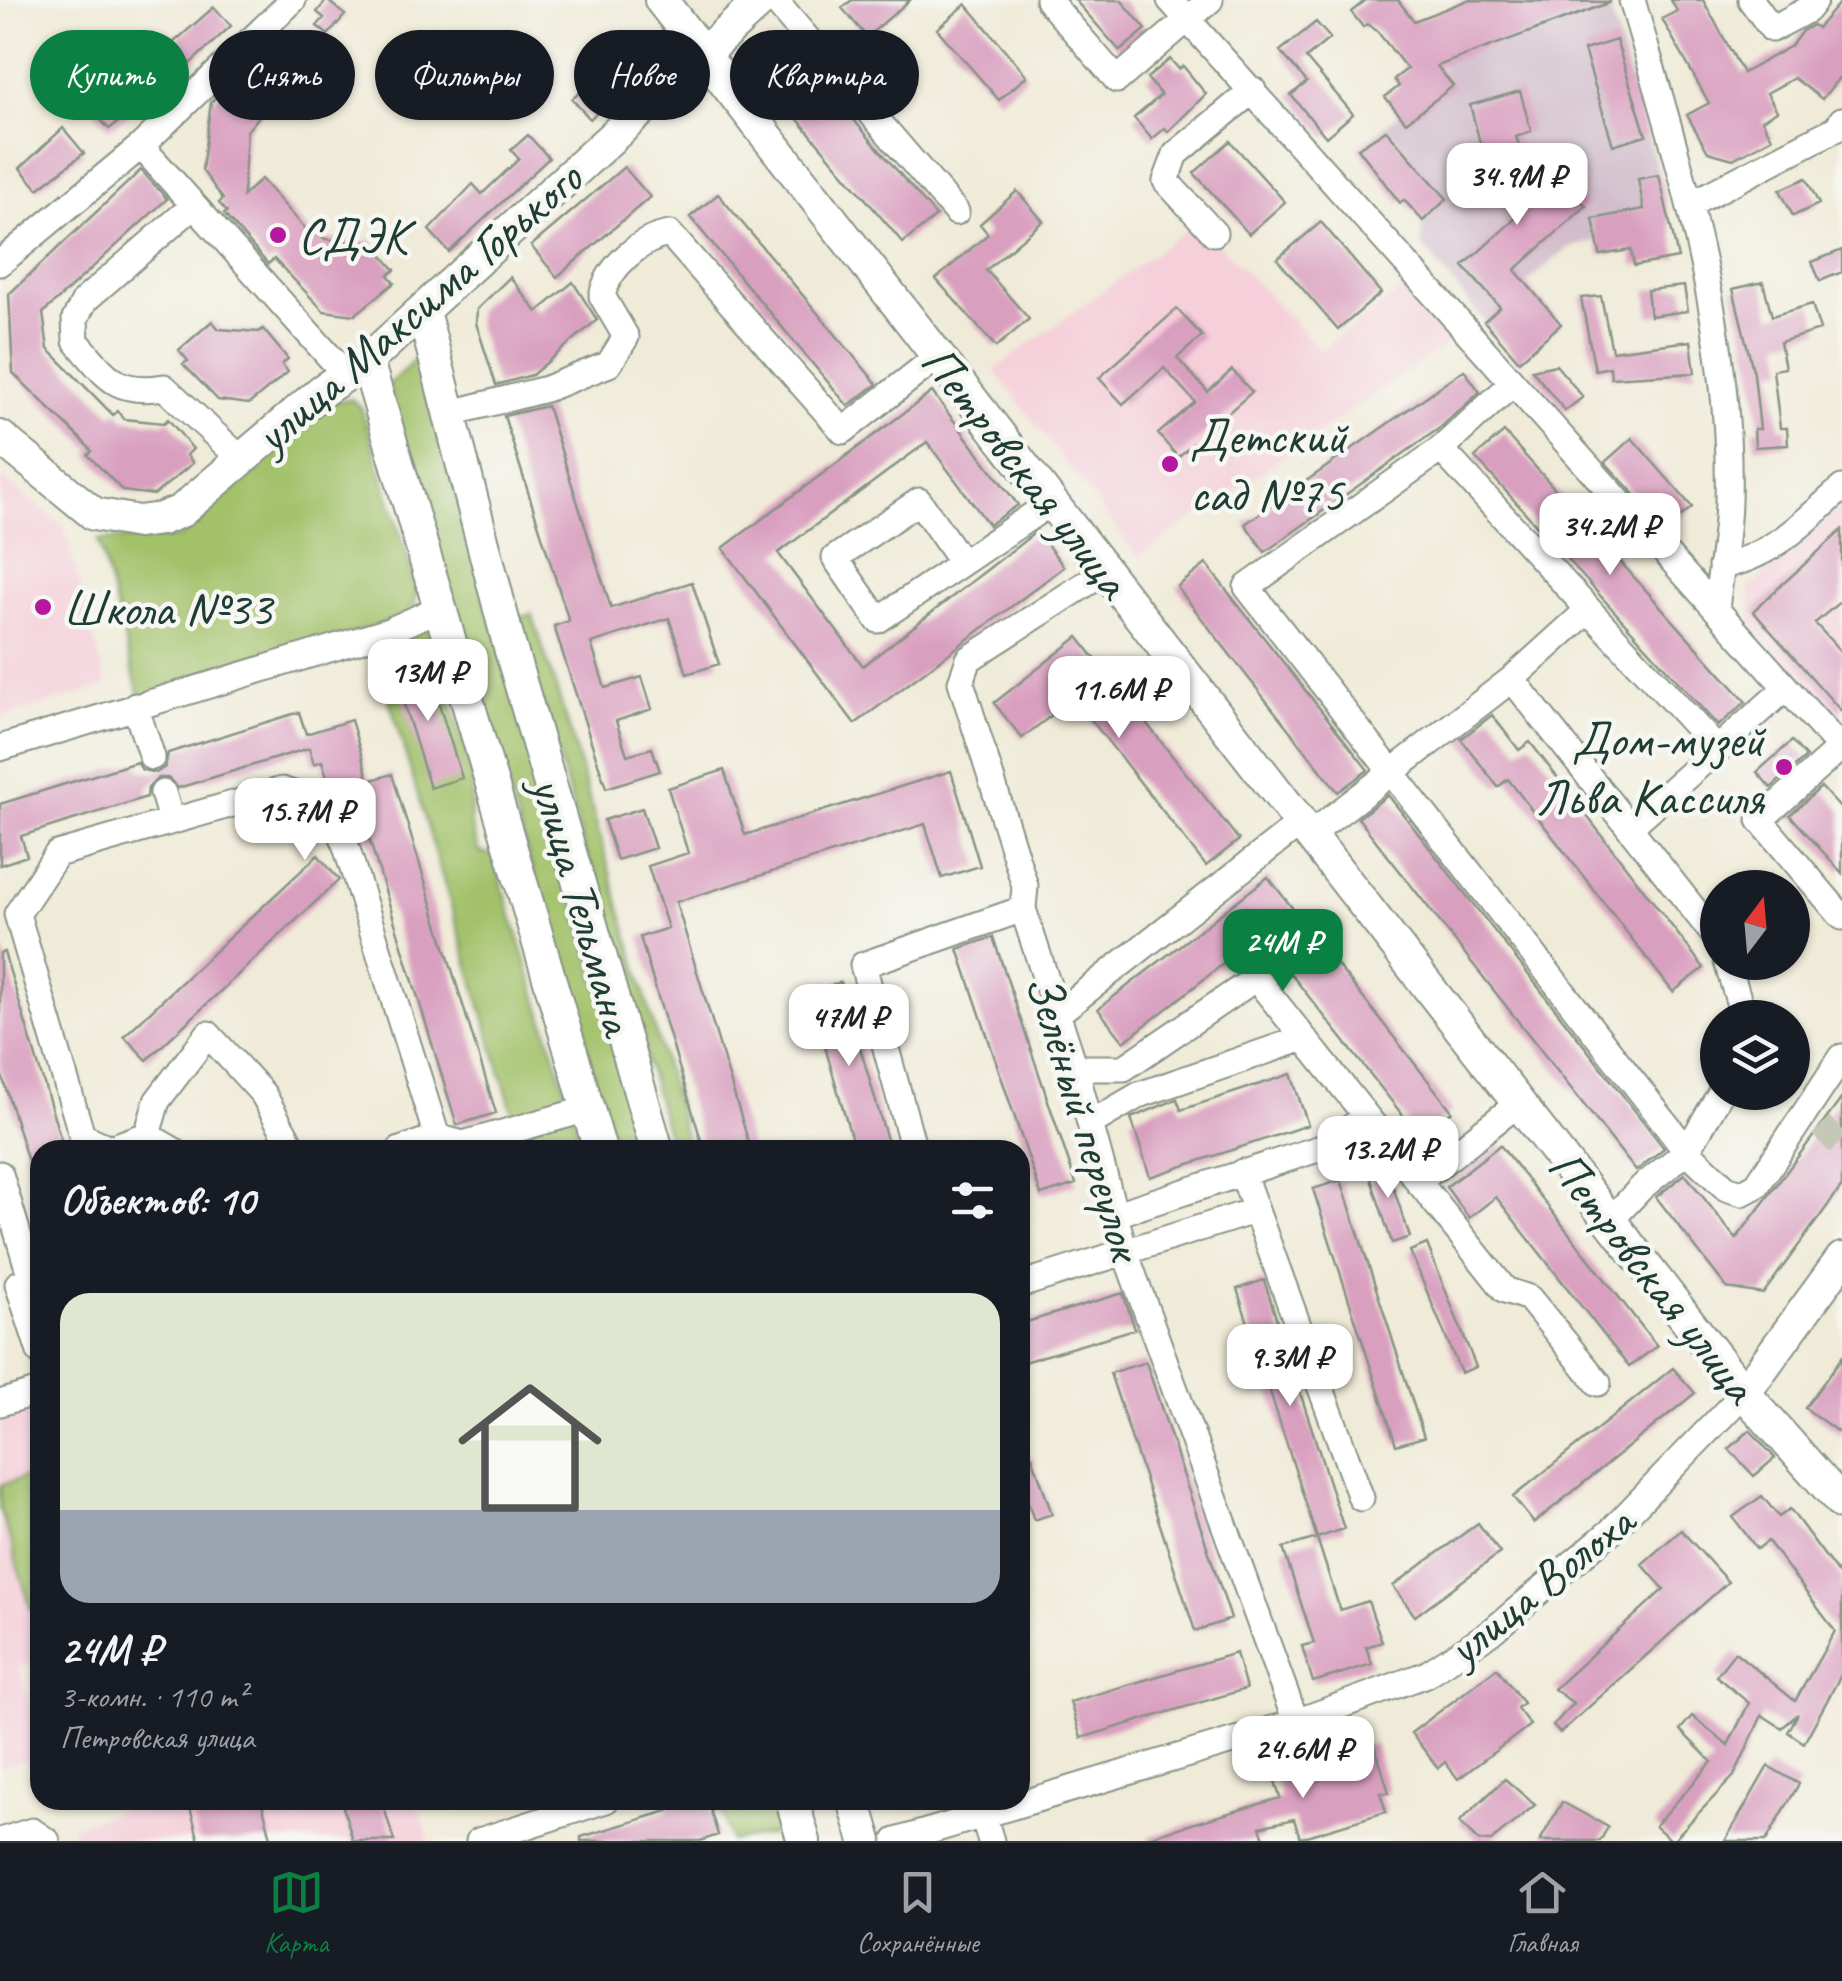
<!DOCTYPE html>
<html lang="ru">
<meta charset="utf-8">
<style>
:root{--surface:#171b24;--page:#20242c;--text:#f1f3f6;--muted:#9ea1a6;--line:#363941;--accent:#0b8043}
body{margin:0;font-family:Caveat,sans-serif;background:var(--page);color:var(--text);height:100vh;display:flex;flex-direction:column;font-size:38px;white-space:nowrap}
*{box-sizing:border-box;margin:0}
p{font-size:32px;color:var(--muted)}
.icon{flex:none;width:55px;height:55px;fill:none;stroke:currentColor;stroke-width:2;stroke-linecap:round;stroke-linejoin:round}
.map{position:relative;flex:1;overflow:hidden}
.details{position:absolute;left:30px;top:1140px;width:1000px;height:670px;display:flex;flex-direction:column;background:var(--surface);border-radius:30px;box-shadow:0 2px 8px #0004}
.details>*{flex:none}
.banner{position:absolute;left:30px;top:30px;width:1000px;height:90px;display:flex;gap:20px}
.needle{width:65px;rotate:16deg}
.fabs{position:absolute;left:1700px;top:870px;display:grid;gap:20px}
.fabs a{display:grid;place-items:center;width:110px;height:110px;border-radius:50%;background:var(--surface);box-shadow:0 2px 8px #0004;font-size:50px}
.price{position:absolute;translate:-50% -85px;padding:0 22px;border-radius:20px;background:#fff;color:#222;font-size:32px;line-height:65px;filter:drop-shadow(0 2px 5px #0008)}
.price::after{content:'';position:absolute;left:50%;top:60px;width:30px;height:22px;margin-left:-15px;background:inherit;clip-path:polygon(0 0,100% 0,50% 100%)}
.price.on{background:var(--accent);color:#fff}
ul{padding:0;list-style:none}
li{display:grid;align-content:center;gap:20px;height:530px;padding:0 30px}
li+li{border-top:2px solid var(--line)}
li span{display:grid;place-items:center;height:310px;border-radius:30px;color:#555}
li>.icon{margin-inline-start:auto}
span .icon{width:180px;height:180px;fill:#fffc;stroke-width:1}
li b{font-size:42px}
h2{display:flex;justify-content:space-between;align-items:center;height:120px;padding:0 30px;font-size:42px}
.tag{padding:0 35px;border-radius:45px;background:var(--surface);box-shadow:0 2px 8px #0004;font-size:35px;line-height:90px}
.tag.on{background:var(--accent);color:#fff}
.menu{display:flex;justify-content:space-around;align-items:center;height:140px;border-top:2px solid var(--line);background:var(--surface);font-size:28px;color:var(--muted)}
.menu a{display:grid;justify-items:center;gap:5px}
.menu .on{color:var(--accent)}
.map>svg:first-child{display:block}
.built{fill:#f5cfda}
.industrial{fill:#d1bdcb}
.green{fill:#a2c169;stroke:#607f4e;stroke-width:2.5}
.building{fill:#d99fbf}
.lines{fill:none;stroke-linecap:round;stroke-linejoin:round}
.minor-tunnel{stroke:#c6c8b7;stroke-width:25;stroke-dasharray:25 12;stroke-linecap:butt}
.minor-casing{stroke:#889486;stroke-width:29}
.major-casing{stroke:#889486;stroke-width:36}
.minor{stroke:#fff;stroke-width:25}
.major{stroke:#fff;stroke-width:32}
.poi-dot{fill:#b5179e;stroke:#f6f6f2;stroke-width:4}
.labels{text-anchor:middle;stroke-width:9;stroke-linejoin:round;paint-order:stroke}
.poi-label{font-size:50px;fill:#1f3d34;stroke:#f6f6f2;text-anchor:start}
.street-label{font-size:50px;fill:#1f3d34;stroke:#f6f6f2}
</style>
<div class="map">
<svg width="1842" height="1841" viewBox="0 0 1842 1841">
<rect width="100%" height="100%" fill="#f6f6f2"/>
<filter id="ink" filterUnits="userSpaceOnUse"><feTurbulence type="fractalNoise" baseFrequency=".01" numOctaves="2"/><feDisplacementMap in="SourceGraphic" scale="20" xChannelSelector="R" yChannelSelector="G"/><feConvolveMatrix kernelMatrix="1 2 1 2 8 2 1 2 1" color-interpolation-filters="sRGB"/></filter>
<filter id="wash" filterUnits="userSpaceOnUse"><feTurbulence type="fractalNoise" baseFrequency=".0048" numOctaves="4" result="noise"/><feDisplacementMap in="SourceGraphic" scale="40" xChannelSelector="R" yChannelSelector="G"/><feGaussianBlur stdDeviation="2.25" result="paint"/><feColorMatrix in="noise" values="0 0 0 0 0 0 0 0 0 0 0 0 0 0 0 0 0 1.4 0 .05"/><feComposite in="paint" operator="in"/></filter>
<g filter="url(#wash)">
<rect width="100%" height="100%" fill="#f0ebd8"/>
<path class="built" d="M 1197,222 L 1321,350 L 1405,288 L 1455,339 L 1138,557 L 994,370 Z
M 0,476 L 64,527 L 107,686 L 0,718 Z
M 1842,503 L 1842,731 L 1752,625 L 1749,588 Z
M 40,1405 L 40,1660 L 19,1667 L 40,1733 L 40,1755 L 0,1768 L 0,1417 Z
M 150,1800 L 416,1800 L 430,1841 L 75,1841 L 70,1827 Z"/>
<path class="industrial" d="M 1608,3 L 1659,175 L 1668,224 L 1567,248 L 1484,321 L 1421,244 L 1422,221 L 1404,201 L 1400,203 L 1358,148 L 1399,114 L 1406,122 L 1452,86 L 1439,65 Z"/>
<path class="green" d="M 416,359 L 646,1150 L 616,1150 L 388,385 Z
M 351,399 L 361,407 L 417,587 L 415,603 L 405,617 L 140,698 L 98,540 L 180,537 L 327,402 Z
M 532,614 L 569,728 L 689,1150 L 672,1150 L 518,618 Z
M 426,626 L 473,771 L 470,822 L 479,852 L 493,855 L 584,1150 L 524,1150 L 378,662 L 386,639 Z
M 33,1475 L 40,1497 L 40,1606 L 31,1609 L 0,1508 L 0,1485 Z
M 718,1800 L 782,1800 L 792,1831 L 731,1841 Z"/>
<g id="blocks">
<path class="building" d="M 327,0 L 345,15 L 328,35 L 317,26 L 324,18 L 317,12 Z
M 852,0 L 910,0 L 867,37 L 842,8 Z
M 1075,0 L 1121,0 L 1146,29 L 1120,51 Z
M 1366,0 L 1398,0 L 1414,21 L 1468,0 L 1611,2 L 1437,66 L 1453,86 L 1406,122 L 1385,97 L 1399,86 L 1394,79 L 1407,69 L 1377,31 L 1367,24 L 1363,27 L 1351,12 Z
M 1671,0 L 1703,0 L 1743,73 L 1791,46 L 1802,31 L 1813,25 L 1817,28 L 1842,0 L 1842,74 L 1822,99 L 1794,78 L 1767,93 L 1777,111 L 1762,120 L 1772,138 L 1733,159 L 1708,152 L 1687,115 L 1709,103 L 1662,19 L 1677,11 Z
M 966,4 L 1027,76 L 999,100 L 937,29 Z
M 214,7 L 231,26 L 158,93 L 109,129 L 94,112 Z
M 1316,22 L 1330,38 L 1306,58 L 1353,114 L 1326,137 L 1291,95 L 1307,82 L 1280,51 Z
M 1616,40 L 1646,135 L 1613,145 L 1584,50 Z
M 285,46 L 309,69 L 296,84 L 271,61 Z
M 793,49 L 936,216 L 903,243 L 762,77 Z
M 1170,59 L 1179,69 L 1183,66 L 1206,94 L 1168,132 L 1165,128 L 1152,139 L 1134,118 L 1161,95 L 1147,78 Z
M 611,67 L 627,85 L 590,119 L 572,99 Z
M 227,86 L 261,114 L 247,131 L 243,196 L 261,179 L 313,237 L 318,232 L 325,239 L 365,243 L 369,240 L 395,270 L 388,275 L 394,283 L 355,315 L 324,311 L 274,259 L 268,264 L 224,214 L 227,212 L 219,203 L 223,199 L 202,170 L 211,102 Z
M 1520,91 L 1531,131 L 1516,137 L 1540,197 L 1561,178 L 1586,206 L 1515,270 L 1561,324 L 1519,361 L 1484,321 L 1500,307 L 1463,266 L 1517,217 L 1489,147 L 1482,150 L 1470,105 Z
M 63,128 L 84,153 L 38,189 L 20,168 Z
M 1386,130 L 1447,199 L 1423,221 L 1404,200 L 1400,203 L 1358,148 Z
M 528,135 L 549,158 L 449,252 L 429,230 L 473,184 L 482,194 L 519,159 L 511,150 Z
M 1230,141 L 1285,202 L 1249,234 L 1194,173 Z
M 624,167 L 650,197 L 557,277 L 531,246 Z
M 141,170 L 167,199 L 43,313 L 48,349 L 113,415 L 117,411 L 124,419 L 164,423 L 168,419 L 193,449 L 187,455 L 193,463 L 154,495 L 123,491 L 88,455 L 92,451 L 82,440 L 13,373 L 9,294 Z
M 1659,175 L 1678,258 L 1634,266 L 1631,250 L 1600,255 L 1593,219 L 1644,209 L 1638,179 Z
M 1806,178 L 1819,204 L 1793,216 L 1780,190 Z
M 1017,191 L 1043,221 L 986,270 L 1029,319 L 996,347 L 936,279 L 988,234 L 980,224 Z
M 718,194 L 877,384 L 848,406 L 690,217 Z
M 1321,222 L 1381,293 L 1338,330 L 1277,259 Z
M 1842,250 L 1842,272 L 1820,281 L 1812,262 Z
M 510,277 L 537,312 L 573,282 L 597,320 L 532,375 L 496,385 L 476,323 L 477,309 Z
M 1763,282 L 1772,316 L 1812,304 L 1820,330 L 1780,342 L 1785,368 L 1773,370 L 1780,428 L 1787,428 L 1788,445 L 1755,447 L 1754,429 L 1760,429 L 1754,374 L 1733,289 Z
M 1684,286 L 1688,311 L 1650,316 L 1647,290 Z
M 1601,296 L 1612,351 L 1691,341 L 1695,373 L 1611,378 L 1610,367 L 1595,370 L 1581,298 Z
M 1177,309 L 1202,336 L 1177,358 L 1208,392 L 1232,370 L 1252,392 L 1178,457 L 1158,434 L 1195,402 L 1164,368 L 1123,404 L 1099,378 Z
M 212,321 L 219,329 L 259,332 L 263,329 L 288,359 L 282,364 L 288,372 L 249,404 L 218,400 L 183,364 L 188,361 L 179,350 Z
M 1556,365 L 1583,397 L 1565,411 L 1532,370 Z
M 1464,370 L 1480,392 L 1441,427 L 1265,552 L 1245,524 Z
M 932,392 L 1018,505 L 989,525 L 927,442 L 778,553 L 863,666 L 1037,531 L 1064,567 L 855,724 L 723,548 Z
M 547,406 L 611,608 L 692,582 L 719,664 L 687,674 L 669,618 L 591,643 L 605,688 L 642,677 L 652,709 L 616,721 L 627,755 L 652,748 L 660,771 L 606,788 L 554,626 L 569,621 L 504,416 Z
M 1504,432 L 1746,702 L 1718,726 L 1475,457 Z
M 1632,438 L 1692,507 L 1666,529 L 1605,462 Z
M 1842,530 L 1842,600 L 1815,623 L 1842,653 L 1842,712 L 1753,611 Z
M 1206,564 L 1368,770 L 1338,792 L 1177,587 Z
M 1078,637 L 1239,840 L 1206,866 L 1074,698 L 1022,738 L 994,703 Z
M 425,659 L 462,778 L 430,788 L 393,669 Z
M 299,712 L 306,734 L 351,720 L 369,781 L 392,774 L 496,1113 L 457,1125 L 353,786 L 331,790 L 322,761 L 314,764 L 309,748 L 178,788 L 168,778 L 158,778 L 148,788 L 147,797 L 21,836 L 27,856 L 0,865 L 0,804 L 137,762 L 142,770 L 156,773 L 165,767 L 168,753 Z
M 1492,715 L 1519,750 L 1530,742 L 1704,968 L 1673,992 L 1508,779 L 1498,787 L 1461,739 Z
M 1792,741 L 1806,757 L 1771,788 L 1757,772 Z
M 724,770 L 745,835 L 951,771 L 980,866 L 942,878 L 925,824 L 676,902 L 751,1150 L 704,1150 L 640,937 L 668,928 L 648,866 L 688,853 L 668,788 Z
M 1821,787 L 1842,810 L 1842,873 L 1790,815 Z
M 1388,795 L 1664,1148 L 1636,1171 L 1358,818 Z
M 642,808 L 655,848 L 617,860 L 604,820 Z
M 318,855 L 339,880 L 147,1060 L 124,1036 Z
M 1268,877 L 1452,1111 L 1420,1137 L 1260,935 L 1124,1042 L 1098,1009 Z
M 993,937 L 1076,1184 L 1041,1195 L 958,949 Z
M 4,952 L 64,1150 L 40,1150 L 36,1188 L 0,1069 L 0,953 Z
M 841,982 L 890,1150 L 855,1150 L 809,992 Z
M 1291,1074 L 1308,1125 L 1150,1177 L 1131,1118 L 1177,1099 L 1181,1110 Z
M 1842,1098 L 1842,1186 L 1763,1294 L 1727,1288 L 1656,1197 L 1685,1174 L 1736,1239 Z
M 1500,1145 L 1657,1346 L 1629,1367 L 1496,1197 L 1469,1218 L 1446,1187 Z
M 1380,1159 L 1387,1169 L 1410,1237 L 1392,1243 L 1366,1164 Z
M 1341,1180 L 1424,1437 L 1396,1445 L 1313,1189 Z
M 1427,1244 L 1476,1367 L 1461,1373 L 1410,1251 Z
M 1264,1280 L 1344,1529 L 1317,1538 L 1237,1289 Z
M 1123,1293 L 1135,1329 L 1020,1363 L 1020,1324 Z
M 1842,1357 L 1842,1435 L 1805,1408 Z
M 1146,1362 L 1231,1619 L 1195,1631 L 1110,1373 Z
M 1673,1368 L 1695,1393 L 1534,1523 L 1513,1497 Z
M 1750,1430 L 1775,1458 L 1754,1476 L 1729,1449 Z
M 1032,1456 L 1052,1514 L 1034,1520 L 1025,1494 L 1020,1496 L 1020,1460 Z
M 1762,1496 L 1779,1517 L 1790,1509 L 1842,1579 L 1842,1673 L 1804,1743 L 1788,1732 L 1798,1714 L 1782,1728 L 1762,1715 L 1734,1776 L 1672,1841 L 1655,1826 L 1712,1762 L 1680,1730 L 1692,1716 L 1728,1745 L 1749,1703 L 1716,1676 L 1735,1652 L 1795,1701 L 1835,1631 L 1768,1541 L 1757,1549 L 1733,1517 Z
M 1478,1523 L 1500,1553 L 1415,1616 L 1393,1586 Z
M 1681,1530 L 1728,1582 L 1560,1733 L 1553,1726 L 1573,1703 L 1554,1689 L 1664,1589 L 1642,1564 Z
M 1317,1538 L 1340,1610 L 1368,1601 L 1382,1642 L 1366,1647 L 1372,1664 L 1313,1682 L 1302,1646 L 1314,1643 L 1283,1548 Z
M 1236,1653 L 1246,1689 L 1081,1738 L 1070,1702 Z
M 1497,1668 L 1523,1703 L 1517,1708 L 1530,1725 L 1458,1779 L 1445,1762 L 1438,1768 L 1411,1733 Z
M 1374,1743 L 1389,1793 L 1380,1793 L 1386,1812 L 1300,1838 L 1294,1819 L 1260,1827 L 1264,1838 L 1255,1841 L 1149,1841 L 1148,1837 L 1280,1798 L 1273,1774 Z
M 1768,1766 L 1799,1784 L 1766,1841 L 1725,1841 Z
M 1505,1779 L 1535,1805 L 1491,1841 L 1478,1841 L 1459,1822 Z
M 188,1800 L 261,1800 L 272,1841 L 199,1841 Z
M 341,1800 L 382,1800 L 394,1841 L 353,1841 Z
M 665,1800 L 707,1800 L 718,1835 L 700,1841 L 581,1841 L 581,1837 L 668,1811 Z
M 1562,1802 L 1608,1827 L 1600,1841 L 1540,1841 Z"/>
</g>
</g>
<g filter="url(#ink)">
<use href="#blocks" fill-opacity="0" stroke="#889486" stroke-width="2.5"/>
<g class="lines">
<path class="minor-tunnel" d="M 1821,1126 L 1842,1147"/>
<defs>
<path id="minor" d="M 774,0 L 956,212
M 1048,0 L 1117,80 L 1210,0
M 1170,0 L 1842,750
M 1632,0 C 1679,163 1733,330 1728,502 C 1727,538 1720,574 1716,609
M 1751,0 L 1772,29 L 1807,10 L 1815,0
M 141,146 L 345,374
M 1691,204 L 1837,128 L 1842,120
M 192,207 L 85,300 L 75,319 L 76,341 C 107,376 114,395 164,387 L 241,459
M 1214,233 L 1166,181 L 1176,154 L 1253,90
M 0,263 L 141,146 L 293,0
M 1513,383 L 1441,449 L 1718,750
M 447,414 L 546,389 L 609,364 L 626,337 L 602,296 C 608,267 641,238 670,234 L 843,431 L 937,357
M 1441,449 L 1247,587 L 1687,1151 L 1726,1188 L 1742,1193 L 1757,1185 L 1842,1057
M 962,563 L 878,620 L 835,558 L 919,501 L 962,563 L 1052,502
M 1721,566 C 1772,557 1804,522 1842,488
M 1106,571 L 969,659 L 961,682 L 1025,886 L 1023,909 L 1075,1068 L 1125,1252 L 1296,1722
M 1512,679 L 1718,940
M 135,706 L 152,757
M 0,748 L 389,631 L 440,608
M 1840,748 L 1760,820 L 1842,917
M 163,793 L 171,820
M 1631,826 L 1786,688
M 1310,835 L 1512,679 L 1586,612
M 1727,962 L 1744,1018
M 1057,1014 L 1301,823
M 1075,1068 L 1124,1068 L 1256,978 L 1505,1290 L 1529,1298 L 1598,1383
M 1091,1123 L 1139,1095 L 1304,1038
M 147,1135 L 173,1150
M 294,1150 L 263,1094 L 208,1034 L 157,1101 L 147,1135 L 110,1148 L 82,1136 L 17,914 L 57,854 L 282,790 L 334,808 L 437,1137
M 400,1150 L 437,1137 L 463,1144 L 588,1109
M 914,1150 L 863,965 L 1023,909
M 1242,1172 L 1361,1498
M 0,1174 L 31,1278 L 40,1275
M 1418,1182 L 1519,1103
M 1116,1214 L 1327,1146 L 1366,1116
M 1610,1221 L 1642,1187 L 1687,1151 L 1721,1092
M 18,1284 L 40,1352
M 1020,1285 L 1254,1211
M 0,1403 L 40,1391
M 983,1815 L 991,1841
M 0,1841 L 32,1831 L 47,1841
M 479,1841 L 606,1800
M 896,1841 L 1296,1722 L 1427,1674 L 1491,1632 L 1611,1531 L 1744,1393"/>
<path id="major" d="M 661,0 L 1744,1393 L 1842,1503
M 423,311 L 509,644 L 657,1150
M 367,361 L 600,1150
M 0,437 L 94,514 L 138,522 L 161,519 L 181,511 L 323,390 L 367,361 L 762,0
M 1744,1393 L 1842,1259
M 792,1800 L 804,1841
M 854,1800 L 866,1841"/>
</defs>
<use href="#minor" class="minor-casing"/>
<use href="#major" class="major-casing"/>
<use href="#minor" class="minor"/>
<use href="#major" class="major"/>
</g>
</g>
<g class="poi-dot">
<circle cx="278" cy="235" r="10"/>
<circle cx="1170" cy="464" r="10"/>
<circle cx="43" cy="607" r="10"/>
<circle cx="1784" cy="767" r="10"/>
</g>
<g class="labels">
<g class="poi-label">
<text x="298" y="253">СДЭК</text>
<text x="1190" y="453">Детский<tspan x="1190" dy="58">сад №75</tspan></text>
<text x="63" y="625">Школа №33</text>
<text x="1764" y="756" text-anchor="end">Дом-музей<tspan x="1764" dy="58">Льва Кассиля</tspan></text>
</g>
<g class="street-label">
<text transform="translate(417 306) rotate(-41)" y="18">улица Максима Горького</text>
<text transform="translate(1027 470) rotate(52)" y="18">Петровская улица</text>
<text transform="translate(585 905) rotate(74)" y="18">улица Тельмана</text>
<text transform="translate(1086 1116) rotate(73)" y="18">Зелёный переулок</text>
<text transform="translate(1654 1275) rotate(52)" y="18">Петровская улица</text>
<text transform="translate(1539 1584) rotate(-39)" y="18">улица Волоха</text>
</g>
</g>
</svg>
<div class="fabs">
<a><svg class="needle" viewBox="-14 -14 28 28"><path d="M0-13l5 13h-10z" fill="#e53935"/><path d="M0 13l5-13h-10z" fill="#9ea1a6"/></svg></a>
<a><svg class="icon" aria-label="layers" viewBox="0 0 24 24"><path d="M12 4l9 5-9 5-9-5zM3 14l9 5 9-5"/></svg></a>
</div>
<b class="price" style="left:1517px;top:228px">34.9M ₽</b>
<b class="price" style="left:1610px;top:578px">34.2M ₽</b>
<b class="price" style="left:428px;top:724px">13M ₽</b>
<b class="price" style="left:1119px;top:741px">11.6M ₽</b>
<b class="price" style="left:305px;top:863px">15.7M ₽</b>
<b class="price on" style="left:1283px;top:994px">24M ₽</b>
<b class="price" style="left:849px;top:1069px">47M ₽</b>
<b class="price" style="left:1388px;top:1201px">13.2M ₽</b>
<b class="price" style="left:1290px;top:1409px">9.3M ₽</b>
<b class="price" style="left:1303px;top:1801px">24.6M ₽</b>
<div class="banner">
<a class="tag on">Купить</a>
<a class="tag">Снять</a>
<a class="tag">Фильтры</a>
<a class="tag">Новое</a>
<a class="tag">Квартира</a>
</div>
<section class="details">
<h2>Объектов: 10<svg class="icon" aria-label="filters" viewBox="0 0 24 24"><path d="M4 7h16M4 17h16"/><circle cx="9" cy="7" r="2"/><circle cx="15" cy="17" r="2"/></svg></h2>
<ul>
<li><span style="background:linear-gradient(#dfe7d0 70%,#9aa5b1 0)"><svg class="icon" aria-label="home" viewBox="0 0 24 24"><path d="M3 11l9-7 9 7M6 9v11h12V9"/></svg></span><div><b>24M ₽</b><p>3-комн. · 110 m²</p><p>Петровская улица</p></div></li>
</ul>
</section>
</div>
<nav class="menu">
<a class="on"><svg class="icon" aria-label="map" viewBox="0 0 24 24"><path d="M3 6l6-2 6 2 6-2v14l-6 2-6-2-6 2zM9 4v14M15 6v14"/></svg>Карта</a>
<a><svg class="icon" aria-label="saved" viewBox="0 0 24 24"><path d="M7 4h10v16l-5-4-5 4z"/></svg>Сохранённые</a>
<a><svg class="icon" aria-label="home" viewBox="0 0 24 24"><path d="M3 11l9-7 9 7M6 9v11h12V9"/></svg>Главная</a>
</nav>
